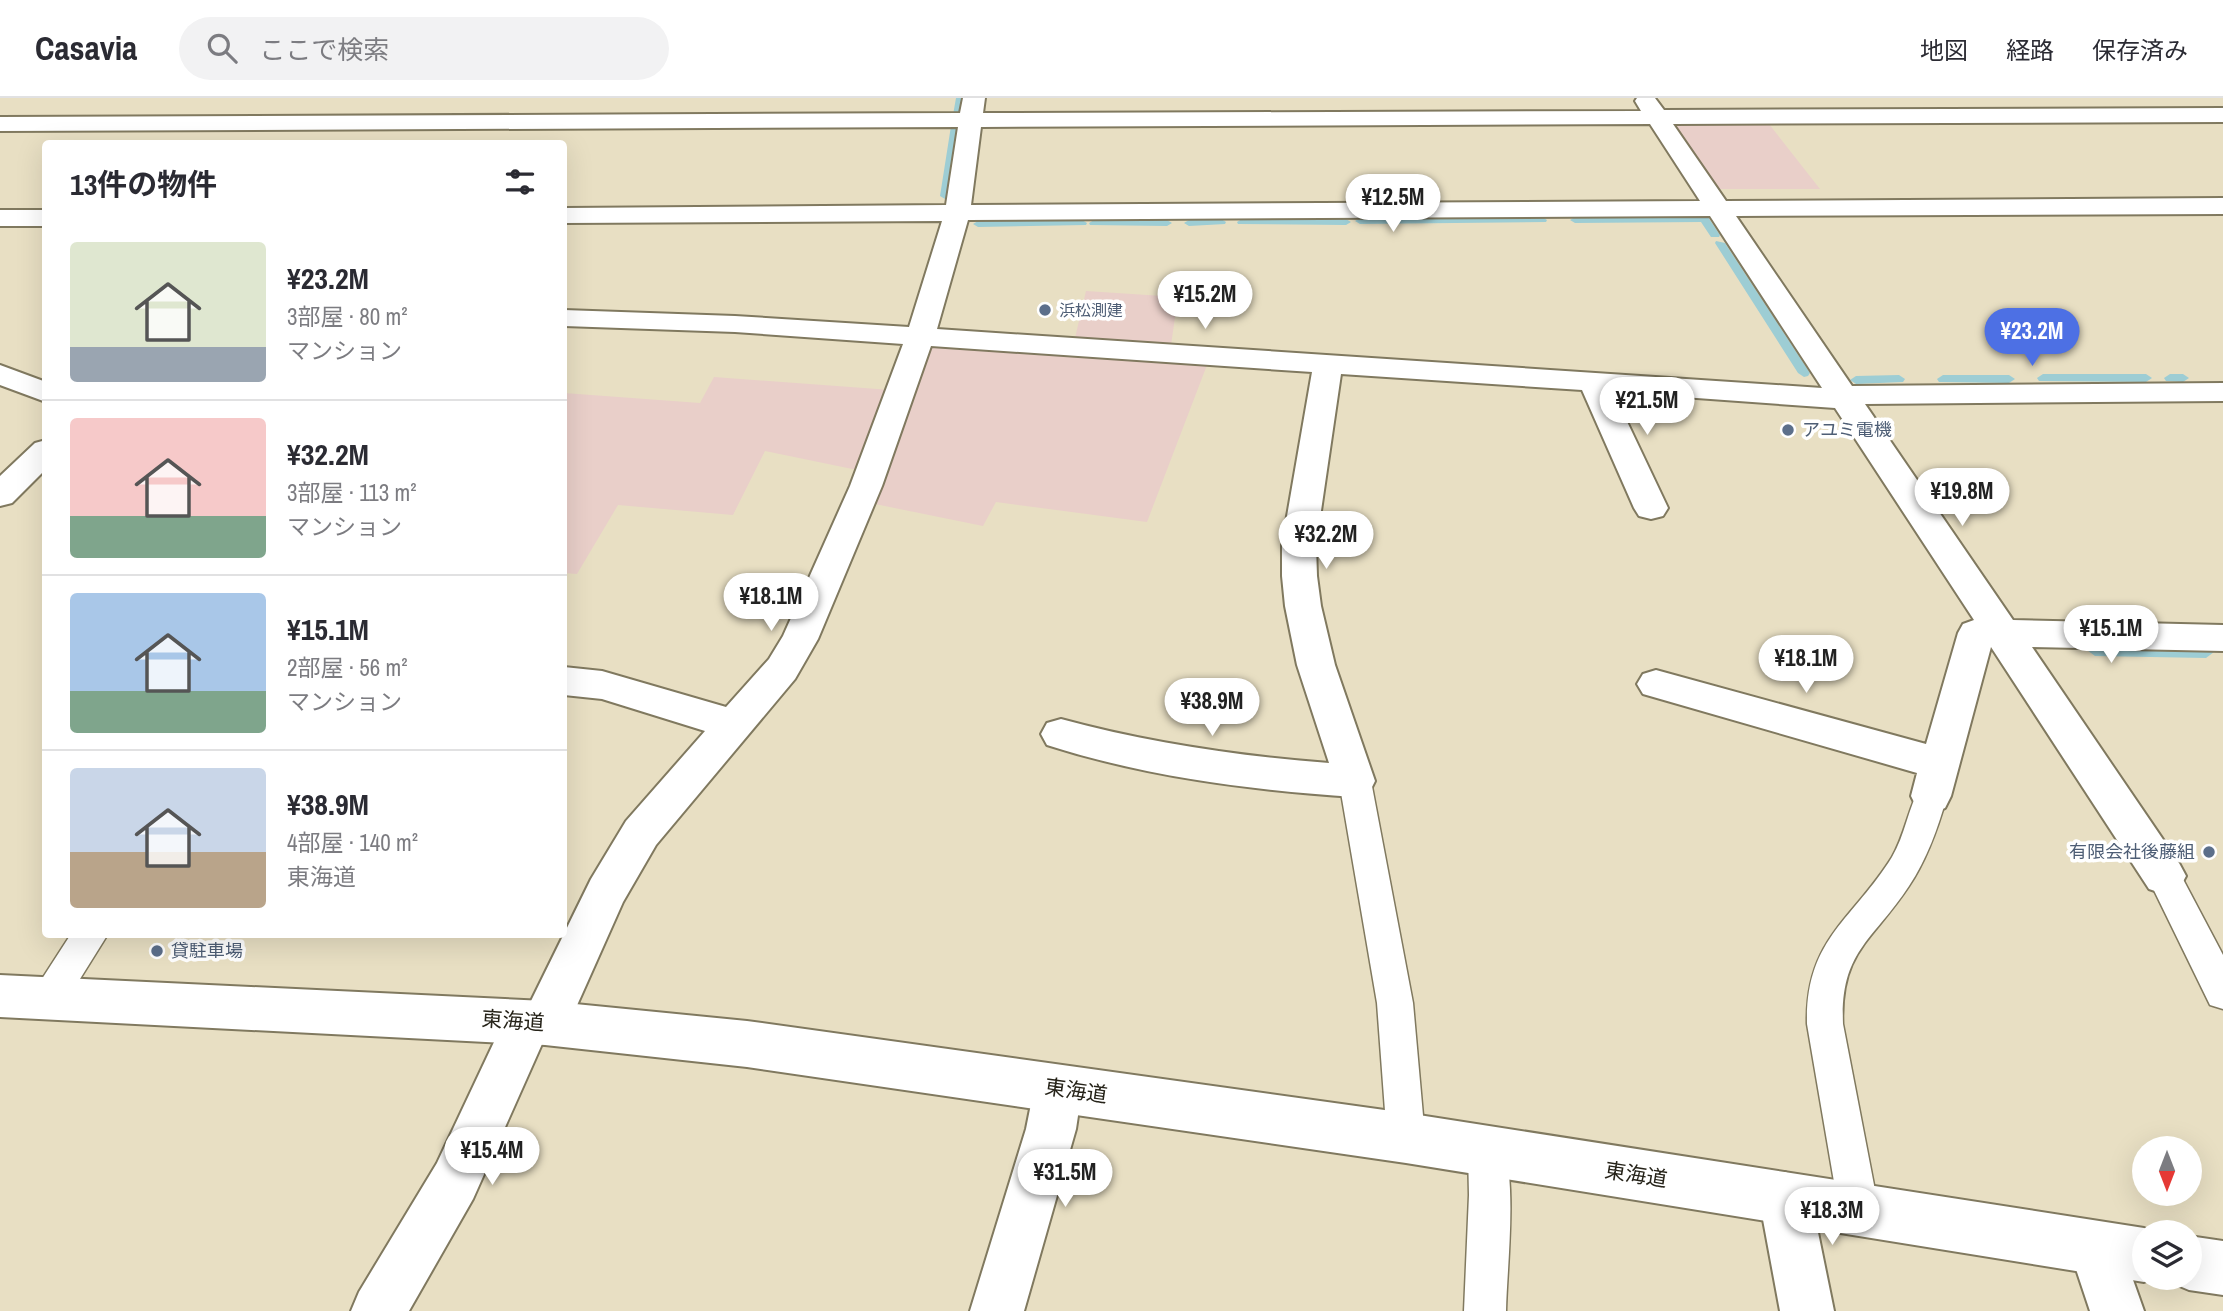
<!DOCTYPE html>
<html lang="ja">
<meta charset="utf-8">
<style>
:root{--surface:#fff;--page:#f2f2f3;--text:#2b2b33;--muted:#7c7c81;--line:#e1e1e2;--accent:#4d70e4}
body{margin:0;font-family:"Archivo Narrow","Noto Sans JP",sans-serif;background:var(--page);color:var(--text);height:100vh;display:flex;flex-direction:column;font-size:26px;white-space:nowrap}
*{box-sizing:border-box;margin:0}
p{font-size:23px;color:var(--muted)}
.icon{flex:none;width:38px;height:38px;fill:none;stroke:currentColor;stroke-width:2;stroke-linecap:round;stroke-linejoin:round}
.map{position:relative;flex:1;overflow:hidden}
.panel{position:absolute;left:42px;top:42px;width:525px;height:798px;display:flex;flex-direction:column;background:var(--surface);border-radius:7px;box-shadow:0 7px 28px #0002}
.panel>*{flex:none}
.needle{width:46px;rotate:180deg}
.tools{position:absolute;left:2132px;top:1038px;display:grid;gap:14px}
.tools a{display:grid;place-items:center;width:70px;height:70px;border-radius:50%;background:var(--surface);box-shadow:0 7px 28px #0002;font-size:35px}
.price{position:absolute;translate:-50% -60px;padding:0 16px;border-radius:24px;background:#fff;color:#222;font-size:23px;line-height:46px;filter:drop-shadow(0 2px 4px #0008)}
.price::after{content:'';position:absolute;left:50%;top:42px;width:21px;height:16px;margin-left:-10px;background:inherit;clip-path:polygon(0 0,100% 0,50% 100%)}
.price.current{background:var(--accent);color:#fff}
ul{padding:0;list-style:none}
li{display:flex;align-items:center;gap:21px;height:175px;padding:0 28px}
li+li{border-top:2px solid var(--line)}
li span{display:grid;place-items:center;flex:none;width:196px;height:140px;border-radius:7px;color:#555}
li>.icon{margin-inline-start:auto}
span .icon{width:84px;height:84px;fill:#fffc;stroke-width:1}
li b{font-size:30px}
h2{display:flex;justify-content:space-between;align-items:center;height:84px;padding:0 28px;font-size:30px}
header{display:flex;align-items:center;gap:42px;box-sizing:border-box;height:98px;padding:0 35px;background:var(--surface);border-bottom:2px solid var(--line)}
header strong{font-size:33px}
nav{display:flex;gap:38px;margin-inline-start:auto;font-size:24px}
.search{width:490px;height:63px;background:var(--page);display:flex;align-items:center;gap:18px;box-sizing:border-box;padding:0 24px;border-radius:38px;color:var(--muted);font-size:26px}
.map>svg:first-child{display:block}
.industrial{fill:#e9cfc9}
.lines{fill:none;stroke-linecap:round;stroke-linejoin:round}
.stream{fill:#9dcdd4;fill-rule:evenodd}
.lane-casing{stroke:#80795f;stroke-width:3}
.street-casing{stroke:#80795f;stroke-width:4}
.secondary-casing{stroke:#80795f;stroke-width:4}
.lane{fill:#fff;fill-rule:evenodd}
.street{fill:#fff;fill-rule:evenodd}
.secondary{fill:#fff;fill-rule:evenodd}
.service-dot{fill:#5c6f8a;stroke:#fff;stroke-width:2.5}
.labels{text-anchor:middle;stroke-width:7;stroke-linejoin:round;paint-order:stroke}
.far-service-label{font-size:16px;fill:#4e5e75;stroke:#fff;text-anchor:start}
.service-label{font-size:18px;fill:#4e5e75;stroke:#fff;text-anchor:start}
.near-street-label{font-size:21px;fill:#262319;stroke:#fff}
</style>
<header>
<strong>Casavia</strong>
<div class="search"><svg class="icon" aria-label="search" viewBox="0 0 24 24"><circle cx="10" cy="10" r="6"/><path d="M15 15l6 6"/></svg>ここで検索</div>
<nav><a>地図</a><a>経路</a><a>保存済み</a></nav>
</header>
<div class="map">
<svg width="2223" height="1213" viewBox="0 0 2223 1213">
<rect width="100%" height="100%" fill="#e8dfc3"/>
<path class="industrial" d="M 1674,26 L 1769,26 L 1820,91 L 1717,91 Z
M 1086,193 L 1178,199 L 1171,247 L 1075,240 Z
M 926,248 L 1207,267 L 1147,424 L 996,404 L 983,428 L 870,405 Z
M 714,279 L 891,292 L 862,373 L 765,353 L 733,417 L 618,407 L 577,476 L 564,475 L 564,295 L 700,305 Z"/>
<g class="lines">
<path class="stream" d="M 956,0 L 966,0 L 963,17 L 958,20 L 953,17 Z
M 956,25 L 961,28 L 950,98 L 945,101 L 940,98 L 951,28 Z
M 1704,118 L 1708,119 L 1720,137 L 1719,139 L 1711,139 L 1701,124 L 1575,125 L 1570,122 L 1575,119 Z
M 1542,119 L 1547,122 L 1546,124 L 1360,126 L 1355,123 L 1360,120 Z
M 1221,121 L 1226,124 L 1225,126 L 1189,128 L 1184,125 L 1189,122 Z
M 1242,121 L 1346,121 L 1351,124 L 1346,127 L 1238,126 L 1237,124 Z
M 1082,122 L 1087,125 L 1086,127 L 978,129 L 973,126 L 978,123 Z
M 1094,122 L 1167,122 L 1172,125 L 1167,128 L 1090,127 L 1089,125 Z
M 1716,143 L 1725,145 L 1810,275 L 1808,278 L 1804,279 L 1798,275 L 1715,145 Z
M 2043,276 L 2146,276 L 2152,280 L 2146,284 L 2039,283 L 2037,280 Z
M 2170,276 L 2183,276 L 2189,280 L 2183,284 L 2166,283 L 2164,280 Z
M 1899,277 L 1905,281 L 1903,284 L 1856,286 L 1850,282 L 1856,278 Z
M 1943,277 L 2009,277 L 2015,281 L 2009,285 L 1939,284 L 1937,281 Z
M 2095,546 L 2206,548 L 2214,554 L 2206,560 L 2095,558 L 2087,552 Z"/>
<defs>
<path id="lane" d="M 1355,670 L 1366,674 L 1371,683 L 1413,905 L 1425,1040 L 1420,1054 L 1406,1059 L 1392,1054 L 1387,1040 L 1377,905 L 1339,683 L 1344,674 Z
M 1931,685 L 1942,689 L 1947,698 C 1938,730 1927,761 1909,788 C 1873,843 1840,853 1843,926 L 1879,1113 L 1873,1127 L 1859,1133 L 1845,1127 L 1839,1113 L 1807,926 C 1805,841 1853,822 1892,759 C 1905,737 1908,711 1920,689 Z
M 2164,764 L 2176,768 L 2223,857 L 2223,911 L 2210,907 L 2147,778 L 2152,768 Z
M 71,836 L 108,836 L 60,913 L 47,918 L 34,913 L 29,901 Z
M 1487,1034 L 1501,1039 C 1518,1081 1507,1166 1506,1213 L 1464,1213 L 1469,1097 L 1468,1053 L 1473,1039 Z"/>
<path id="street" d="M 963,0 L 985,0 L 983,15 L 1641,13 L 1635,3 L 1637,0 L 1655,0 L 1664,12 L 2223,10 L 2223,24 L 1673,26 L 1726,103 L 2223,100 L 2223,116 L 1736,118 L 1852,288 L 2223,285 L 2223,303 L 1865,306 L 2013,522 L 2223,527 L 2223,553 L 2032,549 L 2179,765 L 2186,778 L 2179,791 L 2164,796 L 2149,791 L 1991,549 L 1951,698 L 1945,710 L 1931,715 L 1917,710 L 1911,698 L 1917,675 L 1643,596 L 1637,586 L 1643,576 L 1656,572 L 1926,646 L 1958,535 L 1963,526 L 1974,522 L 1835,310 L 1613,294 L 1668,410 L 1663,418 L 1651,421 L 1639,418 L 1634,410 L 1582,292 L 1341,276 L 1316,447 L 1317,478 L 1321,508 L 1335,567 L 1375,683 L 1369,695 L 1355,699 C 1250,692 1147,679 1047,647 L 1041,636 L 1047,625 L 1061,621 C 1149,645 1238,658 1329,665 L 1297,567 L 1285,508 L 1282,478 L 1282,447 L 1312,274 L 931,248 L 882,388 L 818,541 L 795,581 L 656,747 L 623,804 L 562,941 L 542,946 L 473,1101 L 409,1213 L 351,1213 L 359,1194 L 437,1065 L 511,908 L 531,903 L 591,781 L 626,723 L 705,633 L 602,601 L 564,597 L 564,569 L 602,573 L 726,609 L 769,561 L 783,538 L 850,388 L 903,246 L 735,234 L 564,228 L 564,212 L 735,218 L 909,229 L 942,123 L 564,125 L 564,110 L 946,107 L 958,29 L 0,33 L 0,19 L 960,15 ZM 1650,26 L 1700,103 L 971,107 L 981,29 ZM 1710,118 L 1822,290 L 937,231 L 968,122 Z
M 0,112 L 46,112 L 46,128 L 0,128 Z
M 0,267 L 46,284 L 46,304 L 0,287 Z
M 46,342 L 46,371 L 12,405 L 0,408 L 0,378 L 35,345 Z
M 1058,967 L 1075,974 L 1082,991 L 1076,1031 L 1024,1213 L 970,1213 L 1026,1031 L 1034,991 L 1041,974 Z
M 1785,1074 L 1803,1082 L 1811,1100 L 1834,1213 L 1780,1213 L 1759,1100 L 1767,1082 Z
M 2096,1123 L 2115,1131 L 2144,1213 L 2090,1213 L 2069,1150 L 2077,1131 Z"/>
<path id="secondary" d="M 0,877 L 545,903 L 747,923 L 1406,1015 L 2144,1130 L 2153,1134 L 2144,1134 L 2144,1180 L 2154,1180 L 2144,1184 L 1406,1065 L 747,969 L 545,947 L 0,919 Z
M 2189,1138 L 2223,1143 L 2223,1197 L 2189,1192 L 2170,1184 L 2168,1180 L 2189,1180 Z"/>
</defs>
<use href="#lane" class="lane-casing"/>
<use href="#street" class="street-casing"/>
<use href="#secondary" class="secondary-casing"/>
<use href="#lane" class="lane"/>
<use href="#street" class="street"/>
<use href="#secondary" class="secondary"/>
</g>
<g class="service-dot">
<circle cx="1045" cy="212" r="7"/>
<circle cx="1788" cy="332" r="7"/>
<circle cx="2209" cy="754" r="7"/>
<circle cx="157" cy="853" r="7"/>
</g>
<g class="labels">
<g class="far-service-label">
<text x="1059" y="218">浜松測建</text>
</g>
<g class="service-label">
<text x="1802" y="338">アユミ電機</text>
<text x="2195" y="760" text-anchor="end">有限会社後藤組</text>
<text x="171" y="859">貸駐車場</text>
</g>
<g class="near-street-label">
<text transform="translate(513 923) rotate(4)" y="7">東海道</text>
<text transform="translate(1076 993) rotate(8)" y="7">東海道</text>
<text transform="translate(1636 1077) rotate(9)" y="7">東海道</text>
</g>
</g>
</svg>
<div class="tools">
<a><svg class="needle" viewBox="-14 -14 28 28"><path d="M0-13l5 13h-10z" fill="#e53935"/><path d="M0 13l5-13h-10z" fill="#7c7c81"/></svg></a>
<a><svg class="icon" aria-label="layers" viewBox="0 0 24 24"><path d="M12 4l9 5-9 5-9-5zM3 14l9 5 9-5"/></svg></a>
</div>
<b class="price" style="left:1393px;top:136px">¥12.5M</b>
<b class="price" style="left:1205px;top:233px">¥15.2M</b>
<b class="price current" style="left:2032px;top:270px">¥23.2M</b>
<b class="price" style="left:1647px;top:339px">¥21.5M</b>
<b class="price" style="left:1962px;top:430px">¥19.8M</b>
<b class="price" style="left:1326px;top:473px">¥32.2M</b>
<b class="price" style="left:771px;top:535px">¥18.1M</b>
<b class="price" style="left:2111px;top:567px">¥15.1M</b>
<b class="price" style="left:1806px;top:597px">¥18.1M</b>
<b class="price" style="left:1212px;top:640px">¥38.9M</b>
<b class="price" style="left:492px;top:1089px">¥15.4M</b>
<b class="price" style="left:1065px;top:1111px">¥31.5M</b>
<b class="price" style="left:1832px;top:1149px">¥18.3M</b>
<section class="panel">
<h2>13件の物件<svg class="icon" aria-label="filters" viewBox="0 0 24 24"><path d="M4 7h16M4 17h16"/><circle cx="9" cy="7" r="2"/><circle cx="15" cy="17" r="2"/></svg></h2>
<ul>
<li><span style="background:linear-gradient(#dfe7d0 75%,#9aa5b1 0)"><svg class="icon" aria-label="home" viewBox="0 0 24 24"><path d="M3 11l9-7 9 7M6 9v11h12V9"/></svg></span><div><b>¥23.2M</b><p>3部屋 · 80 m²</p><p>マンション</p></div></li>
<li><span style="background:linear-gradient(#f6c9c9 70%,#7fa58c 0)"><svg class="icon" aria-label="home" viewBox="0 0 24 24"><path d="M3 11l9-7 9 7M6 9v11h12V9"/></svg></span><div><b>¥32.2M</b><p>3部屋 · 113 m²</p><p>マンション</p></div></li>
<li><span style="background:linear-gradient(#a9c7e8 70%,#7fa58c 0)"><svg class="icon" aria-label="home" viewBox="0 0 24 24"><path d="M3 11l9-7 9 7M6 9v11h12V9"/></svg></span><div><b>¥15.1M</b><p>2部屋 · 56 m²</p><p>マンション</p></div></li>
<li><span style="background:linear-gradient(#c9d6e8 60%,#b9a48a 0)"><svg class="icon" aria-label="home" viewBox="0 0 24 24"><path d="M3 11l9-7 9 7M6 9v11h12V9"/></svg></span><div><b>¥38.9M</b><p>4部屋 · 140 m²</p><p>東海道</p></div></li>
</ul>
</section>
</div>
